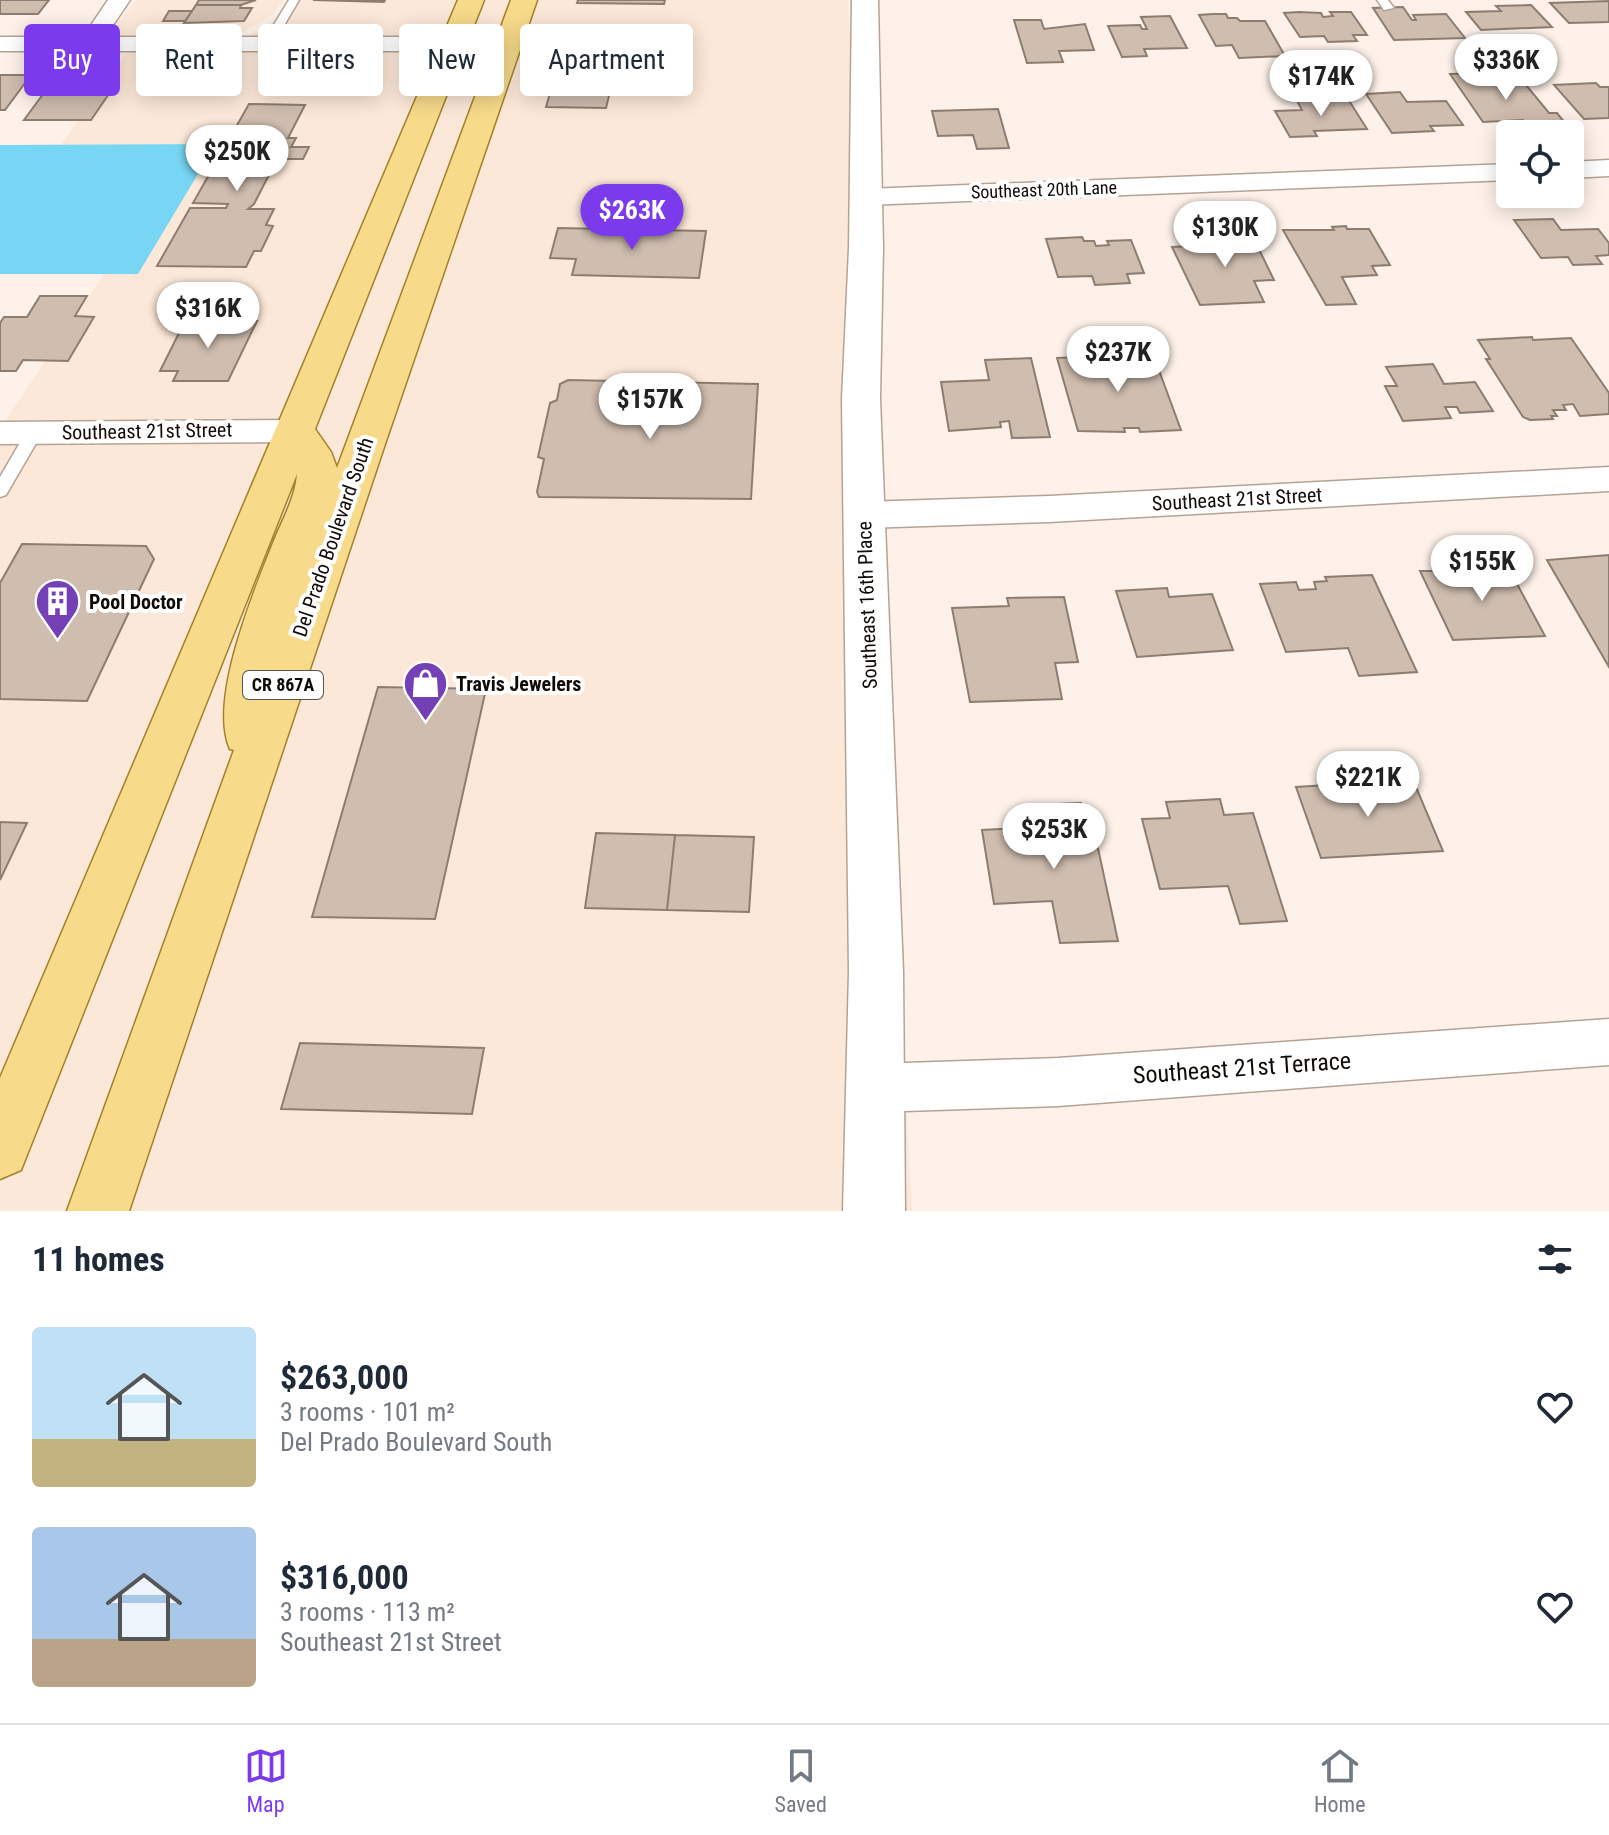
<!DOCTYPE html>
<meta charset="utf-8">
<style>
:root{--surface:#fff;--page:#f2f2f3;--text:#1f2937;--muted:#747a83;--line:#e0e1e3;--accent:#7c3aed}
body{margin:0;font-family:"Roboto Condensed",sans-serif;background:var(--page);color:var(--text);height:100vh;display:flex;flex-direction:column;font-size:30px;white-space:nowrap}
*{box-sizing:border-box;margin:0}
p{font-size:26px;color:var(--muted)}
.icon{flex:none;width:44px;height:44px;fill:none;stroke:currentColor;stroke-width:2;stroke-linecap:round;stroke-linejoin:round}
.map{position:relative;height:1211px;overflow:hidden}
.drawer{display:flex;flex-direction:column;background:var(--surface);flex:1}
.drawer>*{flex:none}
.top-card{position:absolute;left:24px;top:24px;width:800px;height:72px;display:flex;gap:16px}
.fabs{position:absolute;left:1496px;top:120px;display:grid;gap:16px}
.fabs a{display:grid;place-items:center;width:88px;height:88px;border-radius:8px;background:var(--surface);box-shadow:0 4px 20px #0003;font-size:40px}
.price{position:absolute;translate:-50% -68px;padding:0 18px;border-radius:28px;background:#fff;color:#222;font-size:26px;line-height:52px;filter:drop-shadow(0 2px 4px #0008)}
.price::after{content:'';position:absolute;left:50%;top:48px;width:24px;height:18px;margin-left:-12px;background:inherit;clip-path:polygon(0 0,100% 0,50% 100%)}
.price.on{background:var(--accent);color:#fff}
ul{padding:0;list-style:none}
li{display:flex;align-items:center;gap:24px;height:200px;padding:0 32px}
li span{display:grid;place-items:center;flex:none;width:224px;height:160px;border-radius:8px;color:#555}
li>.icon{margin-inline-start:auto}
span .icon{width:96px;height:96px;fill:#fffc;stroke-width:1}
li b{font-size:34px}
h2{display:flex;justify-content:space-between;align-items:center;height:96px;padding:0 32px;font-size:34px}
.pill{padding:0 28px;border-radius:8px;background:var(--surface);box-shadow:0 4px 20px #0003;font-size:28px;line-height:72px}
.pill.on{background:var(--accent);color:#fff}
.tab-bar{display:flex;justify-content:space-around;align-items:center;height:112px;border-top:2px solid var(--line);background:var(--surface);font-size:22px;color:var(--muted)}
.tab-bar a{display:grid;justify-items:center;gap:4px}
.tab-bar .on{color:var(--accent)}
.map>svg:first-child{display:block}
.built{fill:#fce8d8}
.water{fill:#77d6f3}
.building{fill:#cfbdaf;stroke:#8d7d70;stroke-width:2}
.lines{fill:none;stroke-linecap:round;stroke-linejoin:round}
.service-casing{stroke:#b4a395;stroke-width:3}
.minor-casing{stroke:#b4a395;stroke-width:3}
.tertiary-casing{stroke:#b4a395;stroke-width:3}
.primary-casing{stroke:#a38129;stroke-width:3}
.service{fill:#fff;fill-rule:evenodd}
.minor{fill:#fff;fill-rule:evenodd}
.tertiary{fill:#fff;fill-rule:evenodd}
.primary{fill:#f7da8a;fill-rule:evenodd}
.labels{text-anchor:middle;stroke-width:8;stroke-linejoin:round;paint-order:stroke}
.far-street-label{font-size:18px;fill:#100a06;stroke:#fff}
.shield{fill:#fff;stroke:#585451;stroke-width:2}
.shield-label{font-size:18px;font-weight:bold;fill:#100a06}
.street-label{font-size:20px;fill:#100a06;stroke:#fff}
.poi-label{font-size:20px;font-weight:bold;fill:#100a06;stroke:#fff;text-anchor:start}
.near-street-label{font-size:24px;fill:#100a06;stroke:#fff}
</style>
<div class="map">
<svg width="1609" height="1211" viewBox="0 0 1609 1211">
<rect width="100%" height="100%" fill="#fdf1e9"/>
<path class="built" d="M 136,0 L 283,0 L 274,14 L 232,38 L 107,38 Z
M 294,0 L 848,0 L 912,1211 L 0,1211 L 0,428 L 171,175 L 48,162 L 134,44 L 234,44 L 284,16 Z"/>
<path class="water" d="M 216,144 L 138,274 L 0,274 L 0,145 Z"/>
<path class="building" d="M 0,0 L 49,0 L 38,14 L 0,14 Z
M 199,0 L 256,0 L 241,5 L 196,5 Z
M 313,0 L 385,0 L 384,2 Z
M 578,0 L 665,0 L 664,4 L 577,3 Z
M 1609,1 L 1609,22 L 1569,23 L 1550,3 Z
M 196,5 L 241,5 L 240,8 L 252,8 L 244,21 L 184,23 Z
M 1531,5 L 1552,27 L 1481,30 L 1466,12 L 1501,11 L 1496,6 Z
M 1403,7 L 1412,20 L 1416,20 L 1413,15 L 1446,14 L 1465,38 L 1394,40 L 1373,8 Z
M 169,11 L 192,11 L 185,21 L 163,21 Z
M 1299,12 L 1321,13 L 1323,17 L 1333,16 L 1330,12 L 1351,12 L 1367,35 L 1353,35 L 1357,41 L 1328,42 L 1324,36 L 1300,37 L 1284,13 Z
M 1213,14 L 1226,14 L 1228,18 L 1237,18 L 1240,21 L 1265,21 L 1285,56 L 1239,58 L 1232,45 L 1216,46 L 1199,15 Z
M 1170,16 L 1187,48 L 1144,49 L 1147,56 L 1122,57 L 1108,26 L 1140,25 L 1142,29 L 1147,29 L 1141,17 Z
M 1014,20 L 1041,20 L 1044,29 L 1085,24 L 1094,50 L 1059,51 L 1063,62 L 1027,63 Z
M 565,43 L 622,43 L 606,108 L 546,107 Z
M 1489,73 L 1495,80 L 1521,79 L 1549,113 L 1557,113 L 1570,129 L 1532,130 L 1523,120 L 1483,122 L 1450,74 Z
M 0,75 L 31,75 L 5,110 L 0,110 Z
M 55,78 L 84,78 L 76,88 L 113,88 L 91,120 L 24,120 Z
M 1596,83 L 1600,87 L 1609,87 L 1609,118 L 1584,119 L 1554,85 Z
M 1400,92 L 1407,102 L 1446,101 L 1463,125 L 1430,126 L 1434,131 L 1392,133 L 1366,94 Z
M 1348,99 L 1367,129 L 1314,131 L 1317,136 L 1290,137 L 1275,111 L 1302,110 L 1297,101 Z
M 249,104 L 305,105 L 288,138 L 296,138 L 291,147 L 309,147 L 303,159 L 284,159 L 280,167 L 273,167 L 254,204 L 248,209 L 274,209 L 266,225 L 273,226 L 261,251 L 254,251 L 246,267 L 157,266 L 190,208 L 226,208 L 228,204 L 193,203 Z
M 998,109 L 1009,148 L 977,149 L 973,135 L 938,136 L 932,111 Z
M 1553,219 L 1561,230 L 1598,229 L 1609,243 L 1609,255 L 1596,256 L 1602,264 L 1573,265 L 1568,257 L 1541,258 L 1514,220 Z
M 1346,226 L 1347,229 L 1369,229 L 1390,265 L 1372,266 L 1377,275 L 1342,277 L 1356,304 L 1326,305 L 1283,230 L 1334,230 L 1332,227 Z
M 558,228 L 706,231 L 699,278 L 572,275 L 576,259 L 550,258 Z
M 1250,231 L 1274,280 L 1254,281 L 1264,302 L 1200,305 L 1172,247 L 1213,245 L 1217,252 L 1222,252 L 1213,232 Z
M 1082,237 L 1084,241 L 1094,241 L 1096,246 L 1109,245 L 1107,241 L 1131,240 L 1144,273 L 1127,274 L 1130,283 L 1095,285 L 1092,276 L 1058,277 L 1046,239 Z
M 40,296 L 87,296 L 75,316 L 94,317 L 68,361 L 23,360 L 16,371 L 0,371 L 0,323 L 4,317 L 27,317 Z
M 185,321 L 257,321 L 228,381 L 173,381 L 178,371 L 160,371 Z
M 1532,337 L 1533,340 L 1571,338 L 1609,393 L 1609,414 L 1580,416 L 1573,404 L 1563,405 L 1566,410 L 1553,410 L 1557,416 L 1551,416 L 1553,419 L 1530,420 L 1523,417 L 1486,359 L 1490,359 L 1478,340 Z
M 1153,354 L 1181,430 L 1140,432 L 1139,428 L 1124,428 L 1125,432 L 1078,431 L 1057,358 Z
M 1031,358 L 1050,437 L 1012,438 L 1009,421 L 1000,422 L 1001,427 L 949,431 L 941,382 L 989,380 L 985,360 Z
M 1433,364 L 1444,384 L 1475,382 L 1493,411 L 1460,413 L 1457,407 L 1445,407 L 1451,418 L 1403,421 L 1385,386 L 1397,386 L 1386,367 Z
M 568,380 L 758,384 L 751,499 L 539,497 L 537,492 L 544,459 L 538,457 L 550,403 L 557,400 L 560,384 Z
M 22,544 L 146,546 L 154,559 L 87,701 L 0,699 L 0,583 Z
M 1609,555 L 1609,667 L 1547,560 Z
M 1486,562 L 1490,570 L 1509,569 L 1545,636 L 1453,640 L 1420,571 L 1465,571 L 1461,564 Z
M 1372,575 L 1417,672 L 1359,676 L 1348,648 L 1286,652 L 1260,584 L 1296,582 L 1299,590 L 1316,589 L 1314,582 L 1327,581 L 1325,577 Z
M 1167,588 L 1169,597 L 1212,594 L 1233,650 L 1137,657 L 1116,591 Z
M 1064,597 L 1078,662 L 1055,663 L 1062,699 L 970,702 L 952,608 L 1009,606 L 1007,598 Z
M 378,687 L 486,689 L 435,919 L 312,917 Z
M 1413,780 L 1443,851 L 1321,858 L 1296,787 Z
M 1220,799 L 1224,815 L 1253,813 L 1287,921 L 1240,924 L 1228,886 L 1160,889 L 1142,819 L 1170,818 L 1166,802 Z
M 1081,803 L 1086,826 L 1093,825 L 1118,941 L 1060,943 L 1052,901 L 994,904 L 982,830 L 1037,827 L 1032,805 Z
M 0,822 L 27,823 L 0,880 Z
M 596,833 L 675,835 L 667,910 L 585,908 Z
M 675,835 L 754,837 L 749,912 L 667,910 Z
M 300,1043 L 484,1048 L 472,1114 L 281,1109 Z"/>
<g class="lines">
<defs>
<path id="service" d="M 289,0 L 299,0 L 272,46 L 264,46 L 262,44 Z
M 1377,0 L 1388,0 L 1394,8 L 1384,10 Z
M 34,427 L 42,433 L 6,495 L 0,497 L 0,477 L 28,429 Z"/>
<path id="minor" d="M 108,0 L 130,0 L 105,37 L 509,37 L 517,39 L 520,44 L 517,49 L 509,51 L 0,51 L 0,37 L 83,37 Z
M 1609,160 L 1609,176 L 1570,178 L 1570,162 Z
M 1510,164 L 1510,180 L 866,205 L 857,203 L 853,197 L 857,191 L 866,189 Z
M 293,420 L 304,423 L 309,431 L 304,439 L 293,442 L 0,444 L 0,422 Z
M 1609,467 L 1609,491 L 1049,522 L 864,528 L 852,524 L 847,515 L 852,506 L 864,502 L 1049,496 Z
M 1609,1019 L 1609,1065 L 1058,1106 L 875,1112 L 858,1105 L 851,1088 L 858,1071 L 875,1064 L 1058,1058 Z"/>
<path id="tertiary" d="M 852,0 L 878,0 L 883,248 L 880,399 L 903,971 L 905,1211 L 843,1211 L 849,971 L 842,399 L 849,248 Z"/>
<path id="primary" d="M 458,0 L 484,0 L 315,429 L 331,452 L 337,468 L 511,0 L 537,0 L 385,444 L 129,1211 L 67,1211 L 234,750 L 230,749 C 208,701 254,591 273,543 C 282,520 295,499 297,474 L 21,1170 L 0,1179 L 0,1078 Z"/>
</defs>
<use href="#service" class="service-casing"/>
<use href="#minor" class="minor-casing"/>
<use href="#tertiary" class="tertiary-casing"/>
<use href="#primary" class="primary-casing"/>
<use href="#service" class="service"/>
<use href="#minor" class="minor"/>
<use href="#tertiary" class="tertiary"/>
<use href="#primary" class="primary"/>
</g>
<defs>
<symbol id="building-pin" viewBox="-11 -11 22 30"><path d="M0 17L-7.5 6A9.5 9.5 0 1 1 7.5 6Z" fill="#7440b6" stroke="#fff"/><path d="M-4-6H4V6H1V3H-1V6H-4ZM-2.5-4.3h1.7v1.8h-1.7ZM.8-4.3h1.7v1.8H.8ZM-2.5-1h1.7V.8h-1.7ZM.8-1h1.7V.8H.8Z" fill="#fff"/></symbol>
<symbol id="shop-pin" viewBox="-11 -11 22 30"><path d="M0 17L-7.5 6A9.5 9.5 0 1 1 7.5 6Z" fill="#7440b6" stroke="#fff"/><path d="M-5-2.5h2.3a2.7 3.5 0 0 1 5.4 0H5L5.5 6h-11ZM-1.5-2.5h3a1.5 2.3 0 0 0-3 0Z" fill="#fff"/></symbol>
</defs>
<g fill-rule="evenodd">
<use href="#building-pin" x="32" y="576" width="51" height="69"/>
<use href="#shop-pin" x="400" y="658" width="51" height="69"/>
</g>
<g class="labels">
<g class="far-street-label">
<text transform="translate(1044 190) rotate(-2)" y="6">Southeast 20th Lane</text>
</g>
<rect class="shield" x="243" y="671" width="80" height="28" rx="6"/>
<g class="shield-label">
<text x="283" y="691">CR 867A</text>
</g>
<g class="street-label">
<text transform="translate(147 431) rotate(-1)" y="7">Southeast 21st Street</text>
<text transform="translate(1237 499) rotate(-3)" y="7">Southeast 21st Street</text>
<text transform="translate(333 537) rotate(-71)" y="7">Del Prado Boulevard South</text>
<text transform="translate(867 605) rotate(-92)" y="7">Southeast 16th Place</text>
</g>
<g class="poi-label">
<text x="89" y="609">Pool Doctor</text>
<text x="456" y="691">Travis Jewelers</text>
</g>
<g class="near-street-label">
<text transform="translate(1242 1068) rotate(-4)" y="8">Southeast 21st Terrace</text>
</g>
</g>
</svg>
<div class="fabs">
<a><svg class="icon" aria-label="locate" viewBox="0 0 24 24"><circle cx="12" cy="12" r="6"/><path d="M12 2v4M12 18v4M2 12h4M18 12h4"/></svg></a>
</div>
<b class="price" style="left:1506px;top:102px">$336K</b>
<b class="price" style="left:1321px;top:118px">$174K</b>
<b class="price" style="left:237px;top:193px">$250K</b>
<b class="price on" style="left:632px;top:252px">$263K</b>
<b class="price" style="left:1225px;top:269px">$130K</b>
<b class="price" style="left:208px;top:350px">$316K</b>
<b class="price" style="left:1118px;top:394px">$237K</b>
<b class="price" style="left:650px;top:441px">$157K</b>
<b class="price" style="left:1482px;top:603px">$155K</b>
<b class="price" style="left:1368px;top:819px">$221K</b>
<b class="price" style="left:1054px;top:871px">$253K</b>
<div class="top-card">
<a class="pill on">Buy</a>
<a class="pill">Rent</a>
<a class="pill">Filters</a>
<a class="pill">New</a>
<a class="pill">Apartment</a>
</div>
</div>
<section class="drawer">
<h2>11 homes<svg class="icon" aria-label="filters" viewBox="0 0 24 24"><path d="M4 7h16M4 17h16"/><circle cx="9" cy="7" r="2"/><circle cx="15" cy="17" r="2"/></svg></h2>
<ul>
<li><span style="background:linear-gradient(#bfe0f5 70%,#c2b280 0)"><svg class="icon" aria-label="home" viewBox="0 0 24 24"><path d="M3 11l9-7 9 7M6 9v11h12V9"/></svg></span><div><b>$263,000</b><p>3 rooms · 101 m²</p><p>Del Prado Boulevard South</p></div><svg class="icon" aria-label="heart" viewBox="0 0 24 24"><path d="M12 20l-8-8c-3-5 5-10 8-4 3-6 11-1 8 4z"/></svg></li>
<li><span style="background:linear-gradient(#a9c7e8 70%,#b9a48a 0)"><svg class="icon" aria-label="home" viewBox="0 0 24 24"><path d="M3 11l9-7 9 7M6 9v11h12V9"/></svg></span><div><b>$316,000</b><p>3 rooms · 113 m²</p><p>Southeast 21st Street</p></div><svg class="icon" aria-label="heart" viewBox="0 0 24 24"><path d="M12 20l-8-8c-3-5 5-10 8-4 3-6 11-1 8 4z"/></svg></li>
</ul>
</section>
<nav class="tab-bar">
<a class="on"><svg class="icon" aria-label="map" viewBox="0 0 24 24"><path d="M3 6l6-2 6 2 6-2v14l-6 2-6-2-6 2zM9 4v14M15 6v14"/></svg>Map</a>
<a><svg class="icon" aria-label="saved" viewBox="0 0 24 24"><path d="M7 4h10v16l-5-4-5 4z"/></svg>Saved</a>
<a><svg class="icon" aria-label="home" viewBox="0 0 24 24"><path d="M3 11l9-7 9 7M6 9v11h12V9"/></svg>Home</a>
</nav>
